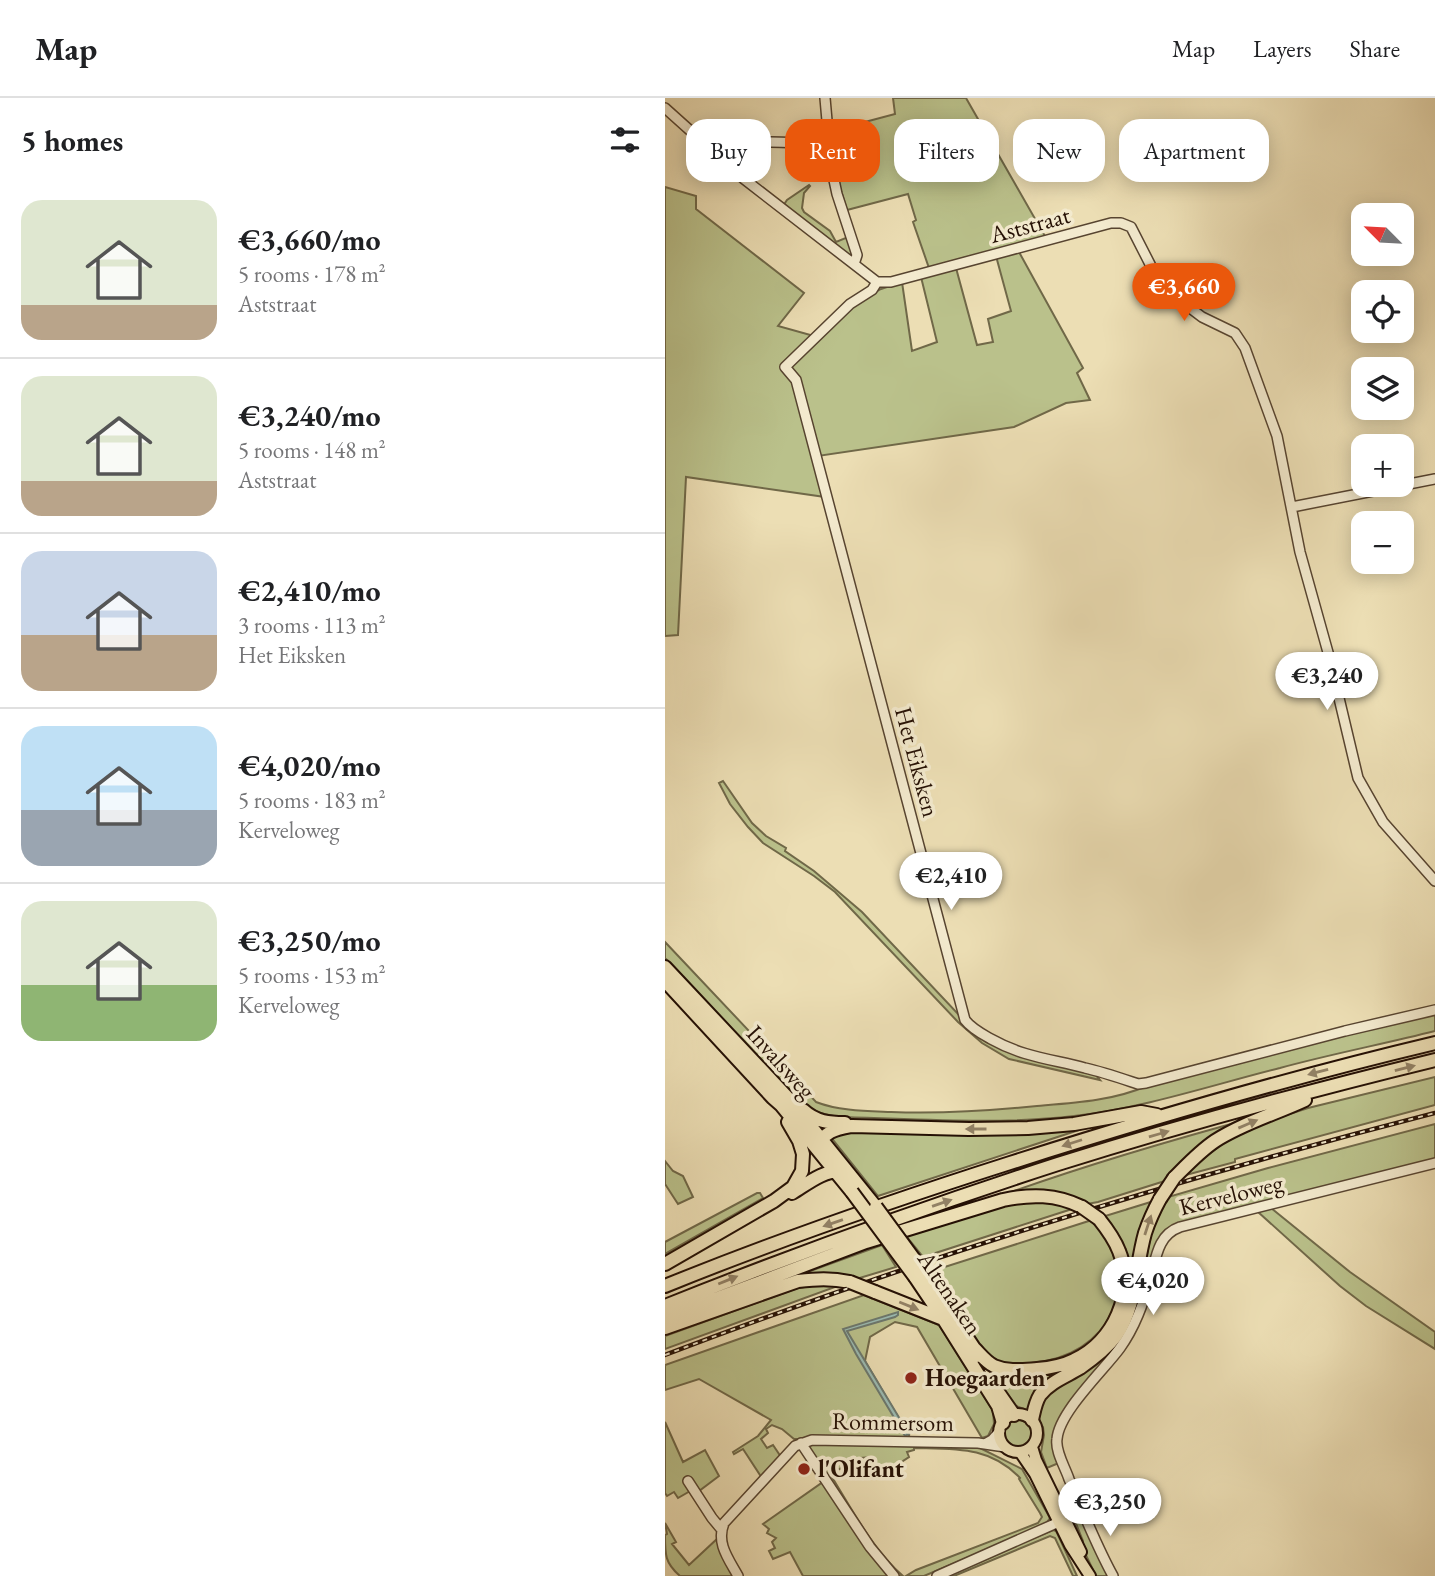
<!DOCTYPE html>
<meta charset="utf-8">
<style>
:root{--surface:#fff;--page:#f6f6f6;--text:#202124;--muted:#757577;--line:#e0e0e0;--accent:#ea580c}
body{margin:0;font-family:"EB Garamond",serif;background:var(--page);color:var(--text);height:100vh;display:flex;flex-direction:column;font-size:26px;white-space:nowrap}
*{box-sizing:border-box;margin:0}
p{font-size:23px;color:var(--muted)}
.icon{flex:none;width:38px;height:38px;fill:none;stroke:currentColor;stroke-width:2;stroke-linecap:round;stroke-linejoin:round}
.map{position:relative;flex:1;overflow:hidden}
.side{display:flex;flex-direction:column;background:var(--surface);width:665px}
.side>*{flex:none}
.hud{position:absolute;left:21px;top:21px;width:644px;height:63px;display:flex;gap:14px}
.needle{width:46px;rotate:294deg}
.buttons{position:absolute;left:686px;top:105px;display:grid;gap:14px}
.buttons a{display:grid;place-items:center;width:63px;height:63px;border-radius:14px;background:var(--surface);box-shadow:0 4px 18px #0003;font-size:35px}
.price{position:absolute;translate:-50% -60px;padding:0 16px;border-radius:24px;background:#fff;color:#222;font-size:23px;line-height:46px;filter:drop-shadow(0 2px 4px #0008)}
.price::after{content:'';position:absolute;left:50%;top:42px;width:21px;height:16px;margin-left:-10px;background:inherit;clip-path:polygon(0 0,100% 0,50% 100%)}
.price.active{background:var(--accent);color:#fff}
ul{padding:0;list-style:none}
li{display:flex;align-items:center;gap:21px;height:175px;padding:0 21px}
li+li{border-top:2px solid var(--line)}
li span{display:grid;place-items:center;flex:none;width:196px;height:140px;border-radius:21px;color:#555}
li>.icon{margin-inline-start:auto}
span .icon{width:84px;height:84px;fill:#fffc;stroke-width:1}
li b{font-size:30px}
h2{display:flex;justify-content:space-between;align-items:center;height:84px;padding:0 21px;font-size:30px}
.tag{padding:0 24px;border-radius:21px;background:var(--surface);box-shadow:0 4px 18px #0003;font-size:24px;line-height:63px}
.tag.active{background:var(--accent);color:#fff}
header{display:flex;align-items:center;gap:42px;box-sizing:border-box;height:98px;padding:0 35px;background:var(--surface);border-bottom:2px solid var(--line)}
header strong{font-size:33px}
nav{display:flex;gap:38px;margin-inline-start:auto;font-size:24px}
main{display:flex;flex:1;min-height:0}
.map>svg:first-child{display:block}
.green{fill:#bac18b;stroke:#706848;stroke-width:2}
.water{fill:#9abbb3;stroke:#6b776d;stroke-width:2}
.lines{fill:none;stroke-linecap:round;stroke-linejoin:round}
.minor-casing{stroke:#574430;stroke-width:12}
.major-casing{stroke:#251004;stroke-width:14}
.highway-casing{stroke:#251004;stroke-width:16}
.minor{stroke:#f3eace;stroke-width:9}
.major{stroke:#ecdeb4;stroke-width:10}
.highway{stroke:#ecdeb4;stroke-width:12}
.rail-casing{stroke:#251004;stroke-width:4.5}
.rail{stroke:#f3eace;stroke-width:2;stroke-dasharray:5;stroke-linecap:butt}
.highway-bridge-casing{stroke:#251004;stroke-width:16;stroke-linecap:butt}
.highway-bridge{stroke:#ecdeb4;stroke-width:12}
.oneway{fill:#928165}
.poi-dot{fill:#8f2418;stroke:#f3eace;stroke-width:2.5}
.labels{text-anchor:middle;stroke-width:7;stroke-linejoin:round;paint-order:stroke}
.street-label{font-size:24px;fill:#251004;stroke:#f3eace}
.poi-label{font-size:24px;font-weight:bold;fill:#251004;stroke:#f3eace;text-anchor:start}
</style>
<header>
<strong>Map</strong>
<nav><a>Map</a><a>Layers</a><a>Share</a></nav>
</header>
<main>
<section class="side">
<h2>5 homes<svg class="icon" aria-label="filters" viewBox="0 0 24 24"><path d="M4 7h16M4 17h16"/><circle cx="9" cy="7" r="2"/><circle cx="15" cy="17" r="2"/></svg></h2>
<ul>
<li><span style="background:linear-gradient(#dfe7d0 75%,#b9a48a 0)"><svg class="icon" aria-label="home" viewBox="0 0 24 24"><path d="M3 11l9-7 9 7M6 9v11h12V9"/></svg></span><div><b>€3,660/mo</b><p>5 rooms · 178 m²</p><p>Aststraat</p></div></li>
<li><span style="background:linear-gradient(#dfe7d0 75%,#b9a48a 0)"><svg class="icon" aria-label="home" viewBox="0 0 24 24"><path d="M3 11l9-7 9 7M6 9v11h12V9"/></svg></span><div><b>€3,240/mo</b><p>5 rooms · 148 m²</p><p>Aststraat</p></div></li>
<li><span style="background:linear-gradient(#c9d6e8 60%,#b9a48a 0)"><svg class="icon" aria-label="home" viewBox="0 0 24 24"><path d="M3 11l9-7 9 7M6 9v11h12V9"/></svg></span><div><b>€2,410/mo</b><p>3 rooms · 113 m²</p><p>Het Eiksken</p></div></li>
<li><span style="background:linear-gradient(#bfe0f5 60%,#9aa5b1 0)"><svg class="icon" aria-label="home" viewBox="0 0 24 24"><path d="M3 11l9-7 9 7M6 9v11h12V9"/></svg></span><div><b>€4,020/mo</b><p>5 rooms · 183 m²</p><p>Kerveloweg</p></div></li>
<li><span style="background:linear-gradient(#dfe7d0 60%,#8fb573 0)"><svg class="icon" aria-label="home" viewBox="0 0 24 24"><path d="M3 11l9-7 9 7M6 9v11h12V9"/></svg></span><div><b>€3,250/mo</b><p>5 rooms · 153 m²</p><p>Kerveloweg</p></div></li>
</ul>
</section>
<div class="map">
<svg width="770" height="1478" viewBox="0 0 770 1478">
<rect width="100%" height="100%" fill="#ecdeb4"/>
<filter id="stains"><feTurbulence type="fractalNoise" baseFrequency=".00286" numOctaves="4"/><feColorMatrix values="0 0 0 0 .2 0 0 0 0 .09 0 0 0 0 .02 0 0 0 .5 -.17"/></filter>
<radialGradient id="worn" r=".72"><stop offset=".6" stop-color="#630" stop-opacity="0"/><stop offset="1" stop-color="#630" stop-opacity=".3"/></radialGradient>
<path class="green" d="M 228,0 L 301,0 L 381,140 L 264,170 L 248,124 L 251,122 L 243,96 L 182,112 L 173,83 L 166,33 L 230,16 Z
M 144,87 L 145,88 L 139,95 L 137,110 L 139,114 L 165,133 L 171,144 L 183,139 L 188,156 L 186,159 L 118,108 L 122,102 Z
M 0,89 L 31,98 L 31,111 L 139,195 L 113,228 L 149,238 L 117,268 L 129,283 L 160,399 L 21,379 L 13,537 L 0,538 Z
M 354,154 L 418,270 L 412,275 L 425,302 L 401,305 L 349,329 L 153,358 L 126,268 L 186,208 L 216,191 L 237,184 L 247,253 L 272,244 L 256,179 L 291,170 L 312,247 L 328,244 L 323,221 L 346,213 L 331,158 Z
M 58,683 L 87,725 L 101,738 L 121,750 L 120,753 L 149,773 L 197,814 L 310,934 L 430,976 L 435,982 L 344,961 L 317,945 L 293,924 L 170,794 L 149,778 L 98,745 L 83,729 L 65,706 L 54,685 Z
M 0,844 L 151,1004 C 174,1013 201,1013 226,1014 C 275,1016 323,1013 372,1008 C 409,1005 447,1003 482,988 L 770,914 L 770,933 C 719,946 666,956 615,970 C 547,987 479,1010 409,1018 C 331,1027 253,1021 175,1019 C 153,1016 145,1012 128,996 L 0,860 Z
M 770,979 L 770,1007 L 570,1061 L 570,1064 L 521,1077 L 521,1074 L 556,1047 L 583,1031 L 603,1023 L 643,1010 Z
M 588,1020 L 503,1082 L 433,1104 L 422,1106 L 335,1098 C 418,1068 503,1043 588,1020 Z
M 770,1026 L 770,1063 L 503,1132 L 466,1229 L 392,1329 L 396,1364 L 382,1370 L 376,1354 L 379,1337 L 378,1329 L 373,1321 L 376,1302 L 468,1218 L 472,1206 L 487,1132 L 503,1099 L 603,1070 Z
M 417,1031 L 213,1098 L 165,1038 L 173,1032 Z
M 0,1063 L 8,1073 L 18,1078 L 28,1099 L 13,1106 L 0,1086 Z
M 92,1095 L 95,1095 L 98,1100 L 0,1156 L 0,1144 Z
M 368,1103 L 398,1107 L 407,1111 L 258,1159 L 241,1138 L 343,1106 Z
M 489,1103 C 467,1145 475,1201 447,1238 C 440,1246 432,1254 423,1260 C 401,1275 371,1284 364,1313 L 351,1308 L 346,1304 L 326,1269 C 342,1277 356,1275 373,1274 C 434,1267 477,1217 459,1156 C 455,1142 446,1130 437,1119 Z
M 606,1110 L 685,1174 L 770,1234 L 770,1251 L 701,1208 L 675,1188 L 592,1113 Z
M 427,1122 C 482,1183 445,1260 365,1265 C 350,1266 336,1268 323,1260 L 282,1201 L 284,1199 L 267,1173 Z
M 217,1147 L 231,1169 L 188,1182 L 115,1184 Z
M 162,1187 L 170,1189 L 0,1251 L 0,1238 L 133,1190 L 146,1188 Z
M 199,1197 L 274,1227 L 328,1313 L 329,1326 L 323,1338 L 317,1340 L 252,1229 L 230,1224 L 205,1239 L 200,1263 L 246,1341 L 134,1343 L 132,1341 L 129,1341 L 117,1331 L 107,1327 L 101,1331 L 103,1335 L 96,1341 L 102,1350 L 108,1347 L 116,1359 L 97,1380 L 78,1351 L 69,1356 L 68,1354 L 93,1338 L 106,1322 L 34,1281 L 0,1292 L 0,1267 Z
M339 1336a14 14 0 1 1 28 0a14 14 0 1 1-28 0Z
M 0,1324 L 18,1364 L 40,1352 L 54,1378 L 30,1396 L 27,1392 L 13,1400 L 9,1394 L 2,1398 L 0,1395 Z
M 146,1346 L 315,1350 L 357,1371 L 385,1420 L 380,1427 L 259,1478 L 241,1478 L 251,1472 L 373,1425 L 377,1419 L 375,1415 L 354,1381 L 355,1380 C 325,1348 290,1351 249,1350 L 249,1352 L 242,1354 L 244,1359 L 213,1379 L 207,1359 L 195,1360 L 165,1376 C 187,1411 207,1451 238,1478 L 233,1478 L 219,1462 L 143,1350 Z
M 158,1384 L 227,1478 L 138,1478 L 125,1454 L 108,1461 L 104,1453 L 110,1450 L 107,1444 L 111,1440 L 102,1435 L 104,1431 L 98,1426 Z
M 414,1420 L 416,1420 L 446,1478 L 431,1478 L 417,1449 L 418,1443 L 410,1423 Z
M 0,1425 L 11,1444 L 7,1446 L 24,1467 L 53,1440 L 70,1478 L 15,1478 C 0,1465 0,1457 0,1437 L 2,1436 Z
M 388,1432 L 391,1433 L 393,1437 L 412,1478 L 408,1478 L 390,1440 L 385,1438 L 289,1478 L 277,1478 Z"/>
<path class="water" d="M 233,1214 L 233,1217 L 230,1219 L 182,1233 L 244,1336 L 240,1338 L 191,1256 L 178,1231 Z"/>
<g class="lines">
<defs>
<path id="minor" d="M 160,0 L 166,68 L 172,96 L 192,157 L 189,166
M 0,10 L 79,81 L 212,184 L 226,184 L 446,125 L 456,125 L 466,129 L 489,174 L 508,197 L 537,219 L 570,235 L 580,250 L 612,338 L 635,454 L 664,558 L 693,680 L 718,724 L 770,783
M 44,51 C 83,41 124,44 164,47
M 212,184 L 207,192 L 185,206 L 120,269 L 131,282 L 300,922 C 307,931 317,936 326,941 C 358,959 386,961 420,970 C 438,974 455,980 473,986 L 481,985 L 680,933 L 770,912
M 627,409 L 770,381
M 136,1345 L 205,1449 L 229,1478
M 320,1346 L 327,1342 L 335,1333
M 23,1383 L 47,1420 L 57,1432
M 73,1478 C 63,1460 51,1445 59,1425 L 130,1348 L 147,1342 L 313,1345 L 340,1349
M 272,1478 L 394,1424
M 448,1478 C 431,1447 418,1414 404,1381 C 400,1369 390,1353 392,1341 C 394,1314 439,1272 455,1250 C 470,1229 478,1206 485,1182 C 491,1161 492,1137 515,1129 L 770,1065"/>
<path id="major" d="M334 1335a19 19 0 1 1 38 0a19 19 0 1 1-38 0Z
M 367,1349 L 371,1362 L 416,1454
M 355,1354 L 370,1376 L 405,1447 L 425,1478"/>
<path id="highway" d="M 0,869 L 123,1000 L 211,1109
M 0,883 L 108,1000 L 116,1007 L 187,1094
M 138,1012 C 151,1024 164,1025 180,1025
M 153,1051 C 158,1033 171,1031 187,1028 L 304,1031 L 363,1030 L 409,1026 L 476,1014 L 492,1017
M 509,1080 C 522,1067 535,1053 550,1043 C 578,1025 610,1016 640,1002
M 127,1095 C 142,1086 158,1072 177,1073
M 0,1166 L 109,1103 L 128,1089 L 137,1073 L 138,1056 L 134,1043 L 123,1024
M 260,1176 L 309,1250 L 312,1258
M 250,1179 L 279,1222 L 333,1308 L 338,1325
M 0,1188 C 113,1142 229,1102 345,1065 C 486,1020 627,979 770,945
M 210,1194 L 278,1221
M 0,1208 C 130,1156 260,1109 393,1066 C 517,1027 643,993 770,962
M 0,1220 L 201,1144 L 338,1102 C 366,1096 391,1096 417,1109
M 0,1230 L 133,1183 C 151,1181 166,1180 185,1184
M 309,1250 C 316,1257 321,1264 329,1268 C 343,1274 357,1272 372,1271 C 384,1270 397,1268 409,1262 C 449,1244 471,1194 454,1153 C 449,1140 442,1131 434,1121
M 333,1294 L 349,1317
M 367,1322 C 369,1313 370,1305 375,1297 C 385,1284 402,1278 415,1270 C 428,1261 442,1250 451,1238 C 472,1207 470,1170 480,1135 C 484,1123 489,1112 495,1101"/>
</defs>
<use href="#minor" class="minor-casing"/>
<use href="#major" class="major-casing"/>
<use href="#highway" class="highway-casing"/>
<use href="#minor" class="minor"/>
<use href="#major" class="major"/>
<use href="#highway" class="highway"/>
<defs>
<path id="rail" d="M 0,1257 C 251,1161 509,1082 770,1015"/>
</defs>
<use href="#rail" class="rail-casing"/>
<use href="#rail" class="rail"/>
<defs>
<path id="highway-bridge" d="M 187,1094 L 250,1179
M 495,1101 L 509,1080
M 211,1109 L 260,1176
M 417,1109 L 434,1121
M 185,1184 L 210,1194"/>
</defs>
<use href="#highway-bridge" class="highway-bridge-casing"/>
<use href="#highway-bridge" class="highway-bridge"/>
</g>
<defs><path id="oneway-solid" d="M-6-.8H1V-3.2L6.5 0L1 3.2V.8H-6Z" transform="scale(1.75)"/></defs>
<g class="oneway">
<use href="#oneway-solid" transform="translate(740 970) rotate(-14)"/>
<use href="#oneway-solid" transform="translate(653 974) rotate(165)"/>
<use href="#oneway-solid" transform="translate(583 1026) rotate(-23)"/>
<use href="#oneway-solid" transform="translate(311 1031) rotate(180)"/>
<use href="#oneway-solid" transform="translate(494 1036) rotate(-16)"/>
<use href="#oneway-solid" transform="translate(407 1045) rotate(162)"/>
<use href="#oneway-solid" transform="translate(277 1105) rotate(-19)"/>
<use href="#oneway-solid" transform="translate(168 1125) rotate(161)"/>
<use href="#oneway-solid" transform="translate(483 1127) rotate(-72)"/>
<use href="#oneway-solid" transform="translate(63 1182) rotate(-22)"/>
<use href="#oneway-solid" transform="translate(244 1208) rotate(22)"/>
</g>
<g class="poi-dot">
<circle cx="246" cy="1280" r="7"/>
<circle cx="139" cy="1371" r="7"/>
</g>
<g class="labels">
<g class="street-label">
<text transform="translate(365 127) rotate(-15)" y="8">Aststraat</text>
<text transform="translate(252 664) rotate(75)" y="8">Het Eiksken</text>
<text transform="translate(116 964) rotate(48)" y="8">Invalsweg</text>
<text transform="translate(566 1097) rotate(-14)" y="8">Kerveloweg</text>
<text transform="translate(285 1195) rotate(56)" y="8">Altenaken</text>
<text transform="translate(228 1324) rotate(1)" y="8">Rommersom</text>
</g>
<g class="poi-label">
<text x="260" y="1288">Hoegaarden</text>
<text x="153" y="1379">l'Olifant</text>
</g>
</g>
<rect width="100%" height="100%" filter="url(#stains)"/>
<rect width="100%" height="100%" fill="url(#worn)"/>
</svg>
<div class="buttons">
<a><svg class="needle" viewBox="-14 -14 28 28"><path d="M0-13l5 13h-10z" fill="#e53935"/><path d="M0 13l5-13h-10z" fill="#757577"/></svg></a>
<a><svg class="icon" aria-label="locate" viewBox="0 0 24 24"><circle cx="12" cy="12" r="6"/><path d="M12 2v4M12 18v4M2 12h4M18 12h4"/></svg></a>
<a><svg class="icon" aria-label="layers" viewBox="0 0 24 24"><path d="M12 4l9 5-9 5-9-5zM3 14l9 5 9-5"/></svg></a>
<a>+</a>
<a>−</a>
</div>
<b class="price active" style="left:519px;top:225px">€3,660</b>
<b class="price" style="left:662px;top:614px">€3,240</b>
<b class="price" style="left:286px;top:814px">€2,410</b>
<b class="price" style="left:488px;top:1219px">€4,020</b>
<b class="price" style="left:445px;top:1440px">€3,250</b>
<div class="hud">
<a class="tag">Buy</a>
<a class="tag active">Rent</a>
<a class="tag">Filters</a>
<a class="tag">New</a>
<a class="tag">Apartment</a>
</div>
</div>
</main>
